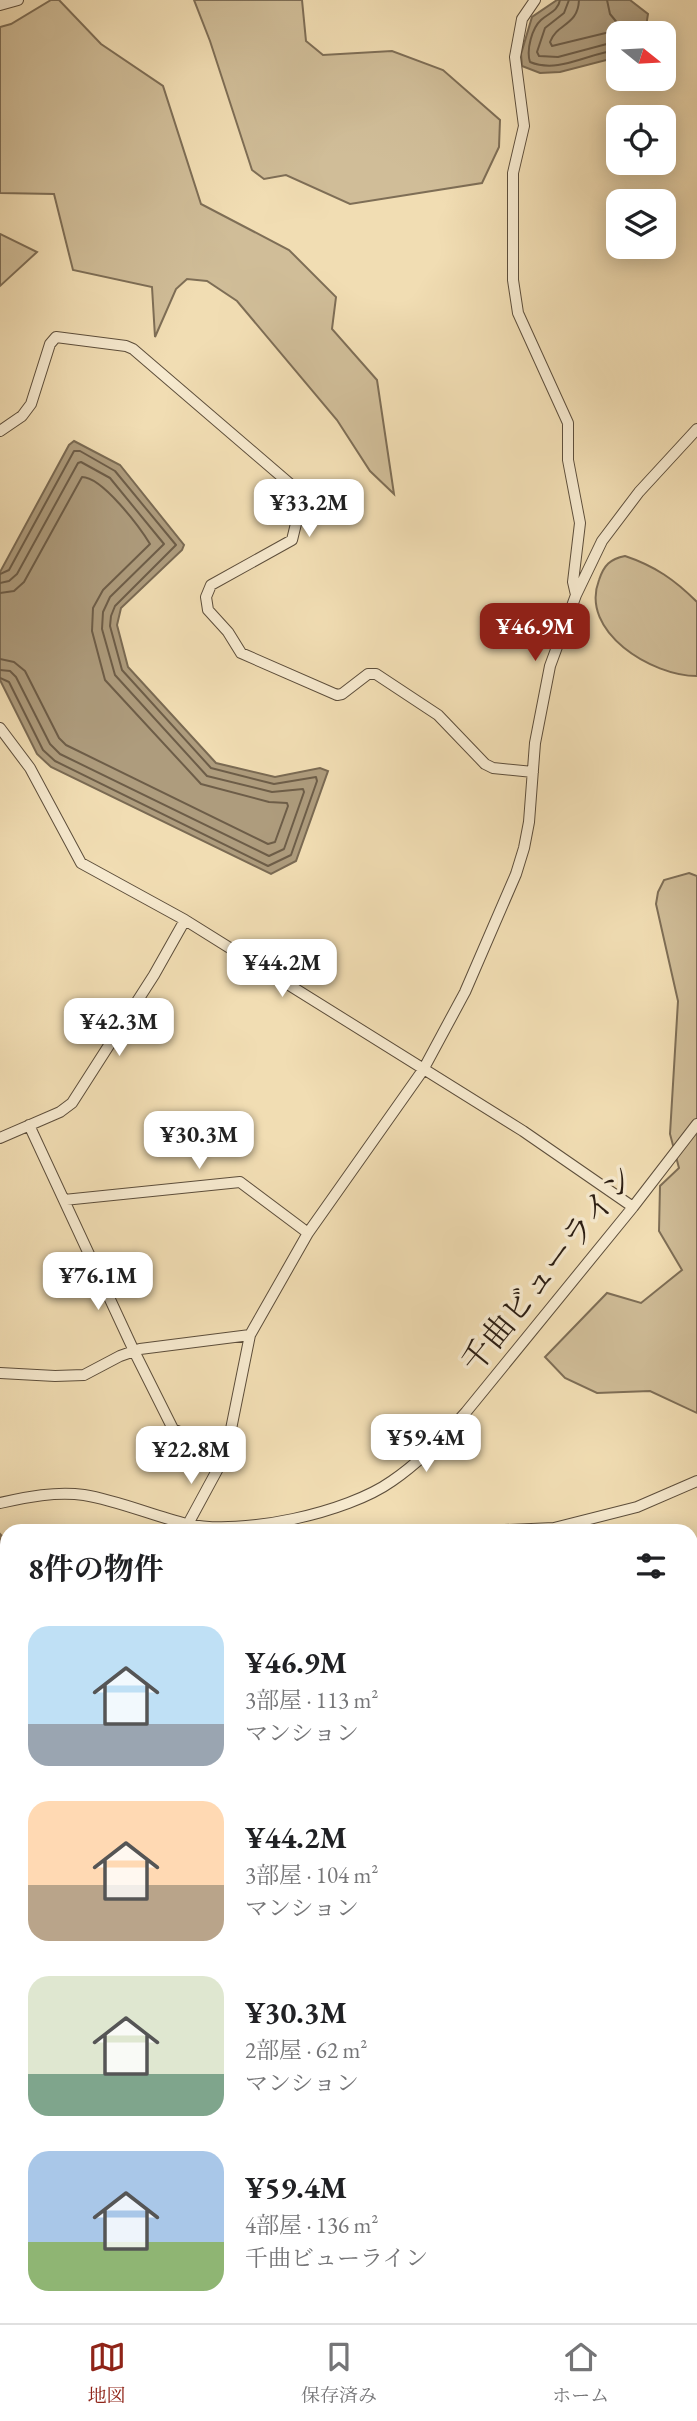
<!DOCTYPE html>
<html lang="ja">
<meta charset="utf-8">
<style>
:root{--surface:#fff;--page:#f6f6f6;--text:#202124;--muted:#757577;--line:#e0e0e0;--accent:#8f2418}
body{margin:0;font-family:"EB Garamond","Noto Serif JP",serif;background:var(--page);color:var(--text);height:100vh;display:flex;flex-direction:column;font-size:26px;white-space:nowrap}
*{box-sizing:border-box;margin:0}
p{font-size:23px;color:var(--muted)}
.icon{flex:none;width:38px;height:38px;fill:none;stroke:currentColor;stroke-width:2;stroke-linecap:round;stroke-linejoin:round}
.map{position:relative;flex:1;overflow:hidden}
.sheet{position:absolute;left:0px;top:1524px;width:698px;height:800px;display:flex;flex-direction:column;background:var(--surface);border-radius:21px 21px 0 0;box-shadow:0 4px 18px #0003}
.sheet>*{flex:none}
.needle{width:46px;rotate:108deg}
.buttons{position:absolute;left:606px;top:21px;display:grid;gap:14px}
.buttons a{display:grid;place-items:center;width:70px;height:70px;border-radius:14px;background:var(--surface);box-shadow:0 4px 18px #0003;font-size:35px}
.price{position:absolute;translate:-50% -60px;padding:0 16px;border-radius:14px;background:#fff;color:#222;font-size:23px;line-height:46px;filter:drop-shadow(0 2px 4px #0008)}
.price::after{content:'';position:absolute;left:50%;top:42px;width:21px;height:16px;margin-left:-10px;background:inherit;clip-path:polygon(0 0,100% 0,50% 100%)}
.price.on{background:var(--accent);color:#fff}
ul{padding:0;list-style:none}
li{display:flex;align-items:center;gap:21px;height:175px;padding:0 28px}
li span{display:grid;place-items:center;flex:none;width:196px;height:140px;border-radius:21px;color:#555}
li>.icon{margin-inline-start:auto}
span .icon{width:84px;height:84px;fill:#fffc;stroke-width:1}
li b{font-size:30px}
h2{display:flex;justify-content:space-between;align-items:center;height:84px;padding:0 28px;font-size:30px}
.tabs{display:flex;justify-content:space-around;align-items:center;height:98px;border-top:2px solid var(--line);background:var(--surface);font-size:19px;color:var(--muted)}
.tabs a{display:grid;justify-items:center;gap:4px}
.tabs .on{color:var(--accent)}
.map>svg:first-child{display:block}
.green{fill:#d0bd98;stroke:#7e6e56;stroke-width:2}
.water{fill:#ae9c7d;stroke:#7a6a53;stroke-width:2}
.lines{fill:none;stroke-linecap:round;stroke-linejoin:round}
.shore{stroke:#6d5d48;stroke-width:2}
.minor-casing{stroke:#5d4e3b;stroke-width:12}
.major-casing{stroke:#2c1e13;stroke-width:15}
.minor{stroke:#f6e9ce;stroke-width:10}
.major{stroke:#f1ddb3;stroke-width:12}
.labels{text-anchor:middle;stroke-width:7;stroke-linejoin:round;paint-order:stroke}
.street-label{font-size:32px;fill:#2c1e13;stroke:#f6e9ce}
</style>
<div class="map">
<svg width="697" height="2323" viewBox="0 0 697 2323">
<rect width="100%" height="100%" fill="#f1ddb3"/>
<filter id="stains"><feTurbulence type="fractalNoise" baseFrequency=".00286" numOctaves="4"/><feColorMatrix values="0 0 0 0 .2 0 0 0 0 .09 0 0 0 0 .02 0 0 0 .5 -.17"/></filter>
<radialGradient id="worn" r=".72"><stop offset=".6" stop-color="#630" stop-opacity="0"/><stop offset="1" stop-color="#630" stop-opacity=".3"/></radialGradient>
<path class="green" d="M 51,0 L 59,0 L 101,44 L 163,86 L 201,204 L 289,250 L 336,297 L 332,329 L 377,380 L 394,494 L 370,471 L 337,420 L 237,301 L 207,281 L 187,279 L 176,289 L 155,337 L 152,287 L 73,270 L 54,194 L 0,193 L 0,27 L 11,24 Z
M 194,0 L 302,0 L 306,41 L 323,55 L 392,51 L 443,70 L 500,120 L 499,147 L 482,183 L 350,204 L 286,175 L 264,179 L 252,170 L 210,41 Z
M 0,234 L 37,252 L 0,286 Z
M 625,556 C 655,566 675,580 697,602 L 697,676 C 652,676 579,632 599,580 C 604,565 610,559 625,556 Z
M 689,873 L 697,876 L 697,1413 L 650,1391 L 597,1393 L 565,1378 L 545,1357 L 607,1293 L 641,1303 L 682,1270 L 659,1231 L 660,1186 L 679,1168 L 670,1134 L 678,1001 L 656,904 L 658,892 L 664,880 Z
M 0,1534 L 7,1541 L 7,1789 L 0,1786 Z
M 697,1639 L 697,1877 L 691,1891 L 691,1641 Z
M 691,1917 L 697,1938 L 697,2004 L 691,2004 Z
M 202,2317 L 375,2317 L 377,2323 L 199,2323 Z"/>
<path class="water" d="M 557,0 L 630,0 L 648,14 L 645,33 L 618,33 L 618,57 L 560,72 L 540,73 L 522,66 L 521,54 L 532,17 Z
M 74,441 L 120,465 L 184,545 L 182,550 L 121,608 L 117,625 L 128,667 L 216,763 L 275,777 L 320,768 L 328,771 L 296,861 L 271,874 L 51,767 L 37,754 L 0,680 L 0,572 L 69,445 Z"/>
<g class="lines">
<path class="shore" d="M 560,0 C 558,11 549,13 541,20 C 532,28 526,50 530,62 C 559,74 588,53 618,50
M 569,0 L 564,13 L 545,28 L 537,52 L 539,56 L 558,57 L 618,41
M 579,0 C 578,26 557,23 550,42 L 552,46 L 618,30 L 619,25 L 610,14 L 607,0
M 0,574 L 9,570 L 74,451 L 80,451 L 115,471 L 176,545 L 115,606 L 111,616 L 110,626 L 122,670 L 211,768 L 274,784 L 316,777 L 317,781 L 291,855 L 268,866 L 55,761 L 43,750 L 9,682 L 0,678
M 0,583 L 9,581 L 17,574 L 78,463 L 81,462 L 110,478 L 164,544 L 110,597 L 103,612 L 102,629 L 115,675 L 207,776 L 272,792 L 303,789 L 304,792 L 284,849 L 269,856 L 60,754 L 50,744 L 16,677 L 10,671 L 0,670
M 0,593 L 14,591 L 24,582 L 82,477 C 102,477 139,526 150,544 L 103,590 L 93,608 L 92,631 L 105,680 L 201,784 L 269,802 L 287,803 L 288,806 L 275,842 L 268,844 L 66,745 L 59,738 L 25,671 L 14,662 L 0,659"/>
<defs>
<path id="minor" d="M 535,0 L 522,19 L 515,57 L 524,126 L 513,173 L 513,280 L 518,313 L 568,423 L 568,460 L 580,523 L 573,582 L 576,595
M 0,5 L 18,0
M 0,431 L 22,416 L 31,404 L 50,344 L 56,337 L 126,346 L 133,349 L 303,495 L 292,540 L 211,585 L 206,597 L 208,610 L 228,632 L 241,653 L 337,695 L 342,694 L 368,674 L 376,674 L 438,715 L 485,764 L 493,768 L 533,772
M 0,728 L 30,768 L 81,863 L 185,920 L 523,1131 L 633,1207
M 29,1125 L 134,1351 L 173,1429 L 201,1442 L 219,1457 L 221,1463
M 0,1138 L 60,1112 L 72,1103 L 154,975 L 185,920
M 64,1200 L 240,1182 L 308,1233
M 0,1373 L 55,1376 L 84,1375 L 120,1356 L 140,1349 L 250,1335
M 0,1503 C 27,1497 56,1491 84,1495 C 120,1501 153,1516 187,1524 C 242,1536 347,1513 392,1481 C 420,1462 444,1437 466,1412 L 633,1207 L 697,1124
M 188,1524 L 221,1463 L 229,1439 L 250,1335 L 308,1233 L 423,1070 L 465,992 L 516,874 L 524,848 L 529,822 L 535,743 L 550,666 L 576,595 L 602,541 L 639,492 L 697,429
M 481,1531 L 554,1528 L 637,1507 L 697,1481
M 0,1705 L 7,1711
M 0,1880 L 7,1877
M 691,1924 L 697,1922
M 0,2012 L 7,2010
M 155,2323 L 156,2317
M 555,2323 L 561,2317"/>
<path id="major" d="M 0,2164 L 7,2164
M 691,2283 L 697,2284"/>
</defs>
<use href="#minor" class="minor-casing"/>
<use href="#major" class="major-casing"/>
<use href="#minor" class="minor"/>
<use href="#major" class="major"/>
</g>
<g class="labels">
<g class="street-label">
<text transform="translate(548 1269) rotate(-51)" y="11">千曲ビューライン</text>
</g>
</g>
<rect width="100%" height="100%" filter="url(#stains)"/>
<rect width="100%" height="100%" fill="url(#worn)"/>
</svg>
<div class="buttons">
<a><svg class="needle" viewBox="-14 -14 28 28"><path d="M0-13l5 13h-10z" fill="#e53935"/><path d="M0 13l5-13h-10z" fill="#757577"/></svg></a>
<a><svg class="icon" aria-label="locate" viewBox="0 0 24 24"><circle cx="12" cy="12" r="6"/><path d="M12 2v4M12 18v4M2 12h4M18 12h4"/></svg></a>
<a><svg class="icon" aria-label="layers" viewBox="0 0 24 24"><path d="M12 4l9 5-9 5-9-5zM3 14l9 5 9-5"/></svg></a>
</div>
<b class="price" style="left:309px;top:539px">¥33.2M</b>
<b class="price on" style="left:535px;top:663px">¥46.9M</b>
<b class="price" style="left:282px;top:999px">¥44.2M</b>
<b class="price" style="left:119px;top:1058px">¥42.3M</b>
<b class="price" style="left:199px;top:1171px">¥30.3M</b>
<b class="price" style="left:98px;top:1312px">¥76.1M</b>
<b class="price" style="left:426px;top:1474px">¥59.4M</b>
<b class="price" style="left:191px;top:1486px">¥22.8M</b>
<section class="sheet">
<h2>8件の物件<svg class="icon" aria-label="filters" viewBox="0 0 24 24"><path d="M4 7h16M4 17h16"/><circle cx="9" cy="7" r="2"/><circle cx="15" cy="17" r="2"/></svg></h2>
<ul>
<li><span style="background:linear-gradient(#bfe0f5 70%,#9aa5b1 0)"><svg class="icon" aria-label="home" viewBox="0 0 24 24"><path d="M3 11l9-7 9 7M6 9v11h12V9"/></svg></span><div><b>¥46.9M</b><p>3部屋 · 113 m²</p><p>マンション</p></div></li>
<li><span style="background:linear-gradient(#ffd9b3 60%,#b9a48a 0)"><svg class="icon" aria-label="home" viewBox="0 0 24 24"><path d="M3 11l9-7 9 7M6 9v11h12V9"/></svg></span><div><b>¥44.2M</b><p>3部屋 · 104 m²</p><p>マンション</p></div></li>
<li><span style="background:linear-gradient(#dfe7d0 70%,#7fa58c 0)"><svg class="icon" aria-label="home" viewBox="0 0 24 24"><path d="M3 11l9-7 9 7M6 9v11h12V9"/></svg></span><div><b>¥30.3M</b><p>2部屋 · 62 m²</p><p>マンション</p></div></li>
<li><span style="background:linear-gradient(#a9c7e8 65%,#8fb573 0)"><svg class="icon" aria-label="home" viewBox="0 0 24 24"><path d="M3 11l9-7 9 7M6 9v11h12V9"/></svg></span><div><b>¥59.4M</b><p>4部屋 · 136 m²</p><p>千曲ビューライン</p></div></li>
</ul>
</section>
</div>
<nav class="tabs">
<a class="on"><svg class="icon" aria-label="map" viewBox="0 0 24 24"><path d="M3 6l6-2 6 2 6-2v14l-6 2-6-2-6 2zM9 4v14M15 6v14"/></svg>地図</a>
<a><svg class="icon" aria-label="saved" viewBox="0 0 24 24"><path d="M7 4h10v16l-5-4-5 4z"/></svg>保存済み</a>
<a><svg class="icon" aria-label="home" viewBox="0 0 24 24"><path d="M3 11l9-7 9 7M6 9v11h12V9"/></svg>ホーム</a>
</nav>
